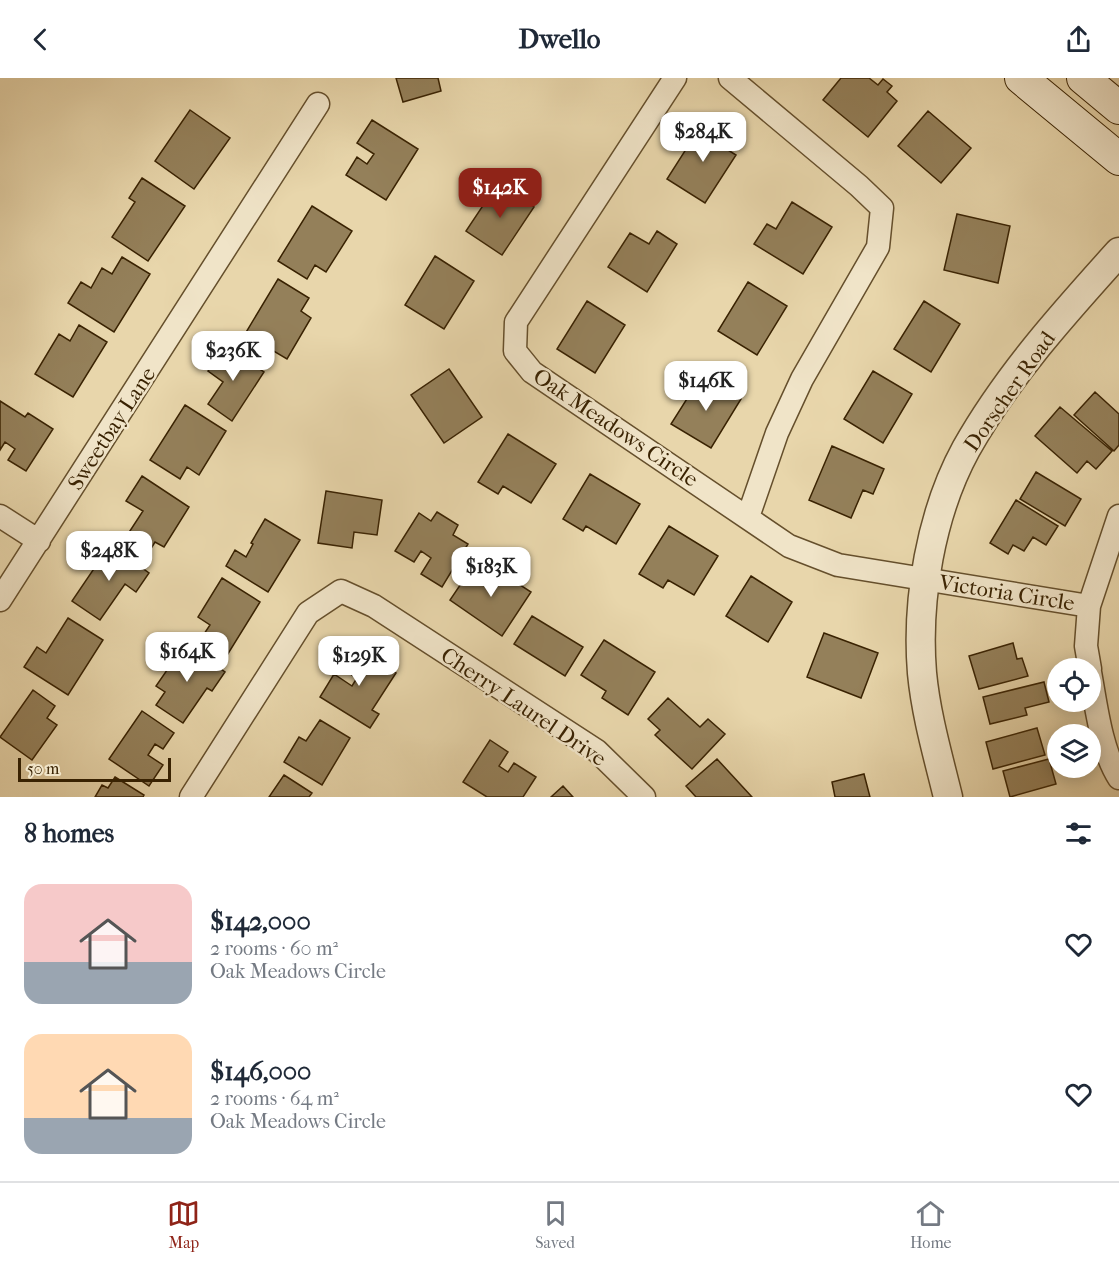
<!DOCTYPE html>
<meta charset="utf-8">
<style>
:root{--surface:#fff;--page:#f6f6f7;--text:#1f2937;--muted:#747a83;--line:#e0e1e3;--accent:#8f2418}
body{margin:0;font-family:"IM FELL French Canon",serif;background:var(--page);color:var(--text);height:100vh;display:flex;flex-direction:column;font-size:22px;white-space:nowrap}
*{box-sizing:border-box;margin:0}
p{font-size:20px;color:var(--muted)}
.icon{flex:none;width:33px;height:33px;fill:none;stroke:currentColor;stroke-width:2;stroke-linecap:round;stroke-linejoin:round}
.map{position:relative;height:719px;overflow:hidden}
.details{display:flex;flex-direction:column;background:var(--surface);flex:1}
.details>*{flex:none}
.controls{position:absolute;left:1047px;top:580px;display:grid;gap:12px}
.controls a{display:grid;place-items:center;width:54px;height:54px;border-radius:50%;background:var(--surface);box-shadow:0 3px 15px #0003;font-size:30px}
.scale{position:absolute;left:18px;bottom:15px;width:153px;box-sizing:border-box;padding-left:6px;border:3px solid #392202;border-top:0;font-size:16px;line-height:21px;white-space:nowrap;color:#392202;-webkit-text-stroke:4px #f0e4c8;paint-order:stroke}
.price{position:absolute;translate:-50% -51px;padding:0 14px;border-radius:12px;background:#fff;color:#222;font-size:20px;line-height:39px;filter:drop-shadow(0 2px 3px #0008)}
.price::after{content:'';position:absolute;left:50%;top:36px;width:18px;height:14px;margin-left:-9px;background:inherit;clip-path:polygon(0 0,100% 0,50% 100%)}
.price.selected{background:var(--accent);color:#fff}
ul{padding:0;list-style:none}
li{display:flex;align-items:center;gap:18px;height:150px;padding:0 24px}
li span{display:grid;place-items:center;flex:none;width:168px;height:120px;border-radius:18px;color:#555}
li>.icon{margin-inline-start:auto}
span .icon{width:72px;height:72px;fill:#fffc;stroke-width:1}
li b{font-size:26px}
h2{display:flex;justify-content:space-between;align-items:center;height:72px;padding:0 24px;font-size:26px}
header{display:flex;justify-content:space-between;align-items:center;height:78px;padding:0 24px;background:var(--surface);font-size:27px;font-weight:700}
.menu{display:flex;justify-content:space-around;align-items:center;height:84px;border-top:2px solid var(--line);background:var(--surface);font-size:16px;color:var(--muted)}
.menu a{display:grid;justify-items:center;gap:3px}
.menu .selected{color:var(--accent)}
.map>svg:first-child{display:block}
.building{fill:#94805a;stroke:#392202;stroke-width:1.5}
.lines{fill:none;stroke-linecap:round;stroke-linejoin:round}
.minor-casing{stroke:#654f2c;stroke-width:25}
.tertiary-casing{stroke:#654f2c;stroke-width:31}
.secondary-casing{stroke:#392202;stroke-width:34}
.minor{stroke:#f0e4c8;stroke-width:22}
.tertiary{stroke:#f0e4c8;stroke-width:28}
.secondary{stroke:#f0e4c8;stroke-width:32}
.labels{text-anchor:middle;stroke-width:5;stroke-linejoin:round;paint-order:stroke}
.street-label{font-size:22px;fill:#392202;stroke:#f0e4c8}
</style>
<header><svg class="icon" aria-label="back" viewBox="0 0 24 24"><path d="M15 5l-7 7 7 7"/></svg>Dwello<svg class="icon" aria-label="share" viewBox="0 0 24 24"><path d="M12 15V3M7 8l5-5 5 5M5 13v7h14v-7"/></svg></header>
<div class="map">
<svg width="1119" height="719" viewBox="0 0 1119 719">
<rect width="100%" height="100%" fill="#e8d6ab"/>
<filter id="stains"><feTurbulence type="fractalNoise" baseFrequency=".00333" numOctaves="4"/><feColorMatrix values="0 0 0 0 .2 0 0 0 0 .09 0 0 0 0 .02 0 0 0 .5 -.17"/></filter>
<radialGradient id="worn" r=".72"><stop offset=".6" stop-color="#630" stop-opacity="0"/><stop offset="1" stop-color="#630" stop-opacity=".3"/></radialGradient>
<path class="building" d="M 396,0 L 438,0 L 441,13 L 403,24 Z
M 841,0 L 869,0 L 878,7 L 883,1 L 892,8 L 887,14 L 897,23 L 868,59 L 823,22 Z
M 190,32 L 230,60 L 194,111 L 155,83 Z
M 928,33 L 971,70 L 941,105 L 898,68 Z
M 372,42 L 418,71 L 386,122 L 346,97 L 357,79 L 367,86 L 374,76 L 357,65 Z
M 704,43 L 726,58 L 720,67 L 736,77 L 705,125 L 667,101 Z
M 142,100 L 185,128 L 148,183 L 112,159 L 135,124 L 129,120 Z
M 498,105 L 534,129 L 502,177 L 466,153 Z
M 792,124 L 832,149 L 803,196 L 754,166 L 767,146 L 776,151 Z
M 312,128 L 352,153 L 326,194 L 315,187 L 307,201 L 278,183 Z
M 957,136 L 1010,148 L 998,205 L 944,192 Z
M 657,153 L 677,166 L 647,214 L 608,189 L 630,155 L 649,166 Z
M 435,178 L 474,203 L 444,251 L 405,227 Z
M 122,179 L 150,196 L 114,254 L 68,225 L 81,204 L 91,210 L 102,190 L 112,196 Z
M 278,201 L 309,220 L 301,233 L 311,240 L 287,281 L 245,256 Z
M 748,204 L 787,228 L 757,277 L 718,253 Z
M 587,223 L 625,247 L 595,295 L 557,271 Z
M 924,223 L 960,246 L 931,294 L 894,271 Z
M 79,247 L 107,264 L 73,319 L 35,296 L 59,256 L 70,263 Z
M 225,268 L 264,294 L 232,343 L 208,326 L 223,304 L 208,293 Z
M 449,291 L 482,339 L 444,365 L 411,317 Z
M 873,293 L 912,316 L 883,365 L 844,341 Z
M 702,297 L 741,321 L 711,370 L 671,346 Z
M 1095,314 L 1119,336 L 1119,367 L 1114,373 L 1074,337 Z
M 0,323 L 25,339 L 28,335 L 53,351 L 26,393 L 8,382 L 15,371 L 5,364 L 0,372 Z
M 185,327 L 226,353 L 199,397 L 187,389 L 180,401 L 150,382 Z
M 1060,329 L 1112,373 L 1096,391 L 1087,383 L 1077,395 L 1035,358 Z
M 508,356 L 556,386 L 531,425 L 503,408 L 498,416 L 478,404 Z
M 832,368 L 884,391 L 873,416 L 863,412 L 851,440 L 809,422 Z
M 1036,394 L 1081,421 L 1065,448 L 1020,421 Z
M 590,396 L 640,426 L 616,466 L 586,448 L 583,453 L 563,441 Z
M 142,398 L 189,429 L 164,469 L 155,464 L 147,477 L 124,462 L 143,433 L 126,423 Z
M 326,413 L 382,422 L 377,457 L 354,454 L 352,470 L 318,465 Z
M 1016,422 L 1058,448 L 1046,467 L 1033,459 L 1024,473 L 1013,467 L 1008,476 L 990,465 Z
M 437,434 L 458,447 L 453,457 L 468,466 L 442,509 L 421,496 L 431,480 L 421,473 L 414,484 L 395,473 L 419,435 L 431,443 Z
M 265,441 L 300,462 L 268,514 L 226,488 L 235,472 L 246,479 L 253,466 L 251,465 Z
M 669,448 L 718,478 L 694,517 L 668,502 L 663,510 L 639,496 Z
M 110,467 L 149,495 L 136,514 L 125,506 L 100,542 L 72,523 Z
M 489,487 L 531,514 L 502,558 L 450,522 L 473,488 L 484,495 Z
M 751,498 L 792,524 L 768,564 L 726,538 Z
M 222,500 L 260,524 L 226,579 L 200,562 L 210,547 L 198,539 Z
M 532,538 L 583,569 L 565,598 L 514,566 Z
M 68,540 L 103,562 L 68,617 L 24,589 L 37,569 L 46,575 Z
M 824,555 L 878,575 L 861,620 L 807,599 Z
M 604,562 L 655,594 L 628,637 L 602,620 L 606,613 L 581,597 Z
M 1013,565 L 1017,581 L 1022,580 L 1028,598 L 979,611 L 969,578 Z
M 185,566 L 225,594 L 212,613 L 207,610 L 183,645 L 156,627 L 165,614 L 156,608 Z
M 352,567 L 396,595 L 372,632 L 379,636 L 370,650 L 320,619 L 334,596 L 352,608 L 357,600 L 339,589 Z
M 1044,604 L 1049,624 L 1025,630 L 1027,637 L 990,646 L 983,619 Z
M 33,612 L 55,628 L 47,640 L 57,647 L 32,682 L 0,659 Z
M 668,620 L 700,649 L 708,641 L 725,656 L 692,691 L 655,657 L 660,652 L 648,641 Z
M 142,633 L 174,655 L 163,671 L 155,666 L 148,677 L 163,687 L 149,708 L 109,681 Z
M 320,642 L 350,660 L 322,707 L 284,684 L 299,659 L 306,663 Z
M 1037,650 L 1045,677 L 993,691 L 986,664 Z
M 490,662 L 508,674 L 499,688 L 508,694 L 514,685 L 536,699 L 523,719 L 487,719 L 463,704 Z
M 717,681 L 752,719 L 696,719 L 686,708 Z
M 1049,681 L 1056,706 L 1010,719 L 1003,693 Z
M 864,696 L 870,719 L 835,719 L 832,704 Z
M 284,697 L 312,715 L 309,719 L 269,719 Z
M 115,699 L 144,717 L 143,719 L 95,719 L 102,707 L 108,710 Z
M 563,708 L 573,719 L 551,719 Z"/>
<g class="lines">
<defs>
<path id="minor" d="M 675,0 L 516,244 L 515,273 L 532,294 L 789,468 L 838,487 L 1089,528
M 730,0 L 859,108 L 882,130 L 878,169 L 802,301 L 777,355 L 748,439
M 0,438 L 39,463
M 0,522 L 318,26
M 1090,591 L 1086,568 L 1089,528 L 1119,438
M 1090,594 C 1096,627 1101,672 1119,700
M 191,719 L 308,535 L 341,513 L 374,528 L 597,673 L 644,719"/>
<path id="tertiary" d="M 948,719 C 938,678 926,637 922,595 C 916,522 931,435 966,371 C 1007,298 1064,235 1119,174"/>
<path id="secondary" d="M 1021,0 L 1119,81
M 1083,0 L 1119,30"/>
</defs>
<use href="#minor" class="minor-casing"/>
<use href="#tertiary" class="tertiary-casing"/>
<use href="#secondary" class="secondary-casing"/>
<use href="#minor" class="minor"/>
<use href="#tertiary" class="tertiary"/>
<use href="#secondary" class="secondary"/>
</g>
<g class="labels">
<g class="street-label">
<text transform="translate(1009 313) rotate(-55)" y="8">Dorscher Road</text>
<text transform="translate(616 349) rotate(34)" y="8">Oak Meadows Circle</text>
<text transform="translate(111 350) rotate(-57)" y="8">Sweetbay Lane</text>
<text transform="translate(1007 514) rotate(9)" y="8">Victoria Circle</text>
<text transform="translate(524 628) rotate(34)" y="8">Cherry Laurel Drive</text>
</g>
</g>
<rect width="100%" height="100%" filter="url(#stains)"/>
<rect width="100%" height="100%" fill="url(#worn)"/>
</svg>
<div class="controls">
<a><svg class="icon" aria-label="locate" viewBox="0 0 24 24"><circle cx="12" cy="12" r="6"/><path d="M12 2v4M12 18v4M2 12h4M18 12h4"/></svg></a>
<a><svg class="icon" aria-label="layers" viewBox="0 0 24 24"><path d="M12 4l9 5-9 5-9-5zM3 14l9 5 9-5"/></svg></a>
</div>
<div class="scale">50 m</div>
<b class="price" style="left:703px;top:85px">$284K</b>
<b class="price selected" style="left:500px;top:141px">$142K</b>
<b class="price" style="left:233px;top:304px">$236K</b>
<b class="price" style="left:706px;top:334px">$146K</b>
<b class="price" style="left:109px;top:504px">$248K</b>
<b class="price" style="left:491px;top:520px">$183K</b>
<b class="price" style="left:187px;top:605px">$164K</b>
<b class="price" style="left:359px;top:609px">$129K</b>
</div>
<section class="details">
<h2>8 homes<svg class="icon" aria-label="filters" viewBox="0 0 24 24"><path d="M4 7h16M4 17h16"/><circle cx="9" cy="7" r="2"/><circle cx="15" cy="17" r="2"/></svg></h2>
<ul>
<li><span style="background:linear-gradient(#f6c9c9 65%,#9aa5b1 0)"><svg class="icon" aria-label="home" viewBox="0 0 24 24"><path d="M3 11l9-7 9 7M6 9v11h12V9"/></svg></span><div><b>$142,000</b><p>2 rooms · 60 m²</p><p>Oak Meadows Circle</p></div><svg class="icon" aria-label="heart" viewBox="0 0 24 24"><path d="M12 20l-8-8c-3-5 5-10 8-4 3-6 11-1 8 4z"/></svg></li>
<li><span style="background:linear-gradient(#ffd9b3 70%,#9aa5b1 0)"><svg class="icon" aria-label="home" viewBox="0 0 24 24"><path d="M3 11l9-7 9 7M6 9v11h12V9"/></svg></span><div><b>$146,000</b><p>2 rooms · 64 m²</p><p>Oak Meadows Circle</p></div><svg class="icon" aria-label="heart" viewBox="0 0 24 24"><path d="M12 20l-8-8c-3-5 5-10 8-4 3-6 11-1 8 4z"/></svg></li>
</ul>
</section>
<nav class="menu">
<a class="selected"><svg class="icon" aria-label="map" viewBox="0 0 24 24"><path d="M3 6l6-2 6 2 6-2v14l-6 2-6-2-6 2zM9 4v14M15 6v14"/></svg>Map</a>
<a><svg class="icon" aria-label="saved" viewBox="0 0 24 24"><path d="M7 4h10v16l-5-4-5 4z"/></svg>Saved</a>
<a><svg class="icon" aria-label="home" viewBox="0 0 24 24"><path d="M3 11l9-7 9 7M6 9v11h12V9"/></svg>Home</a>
</nav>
